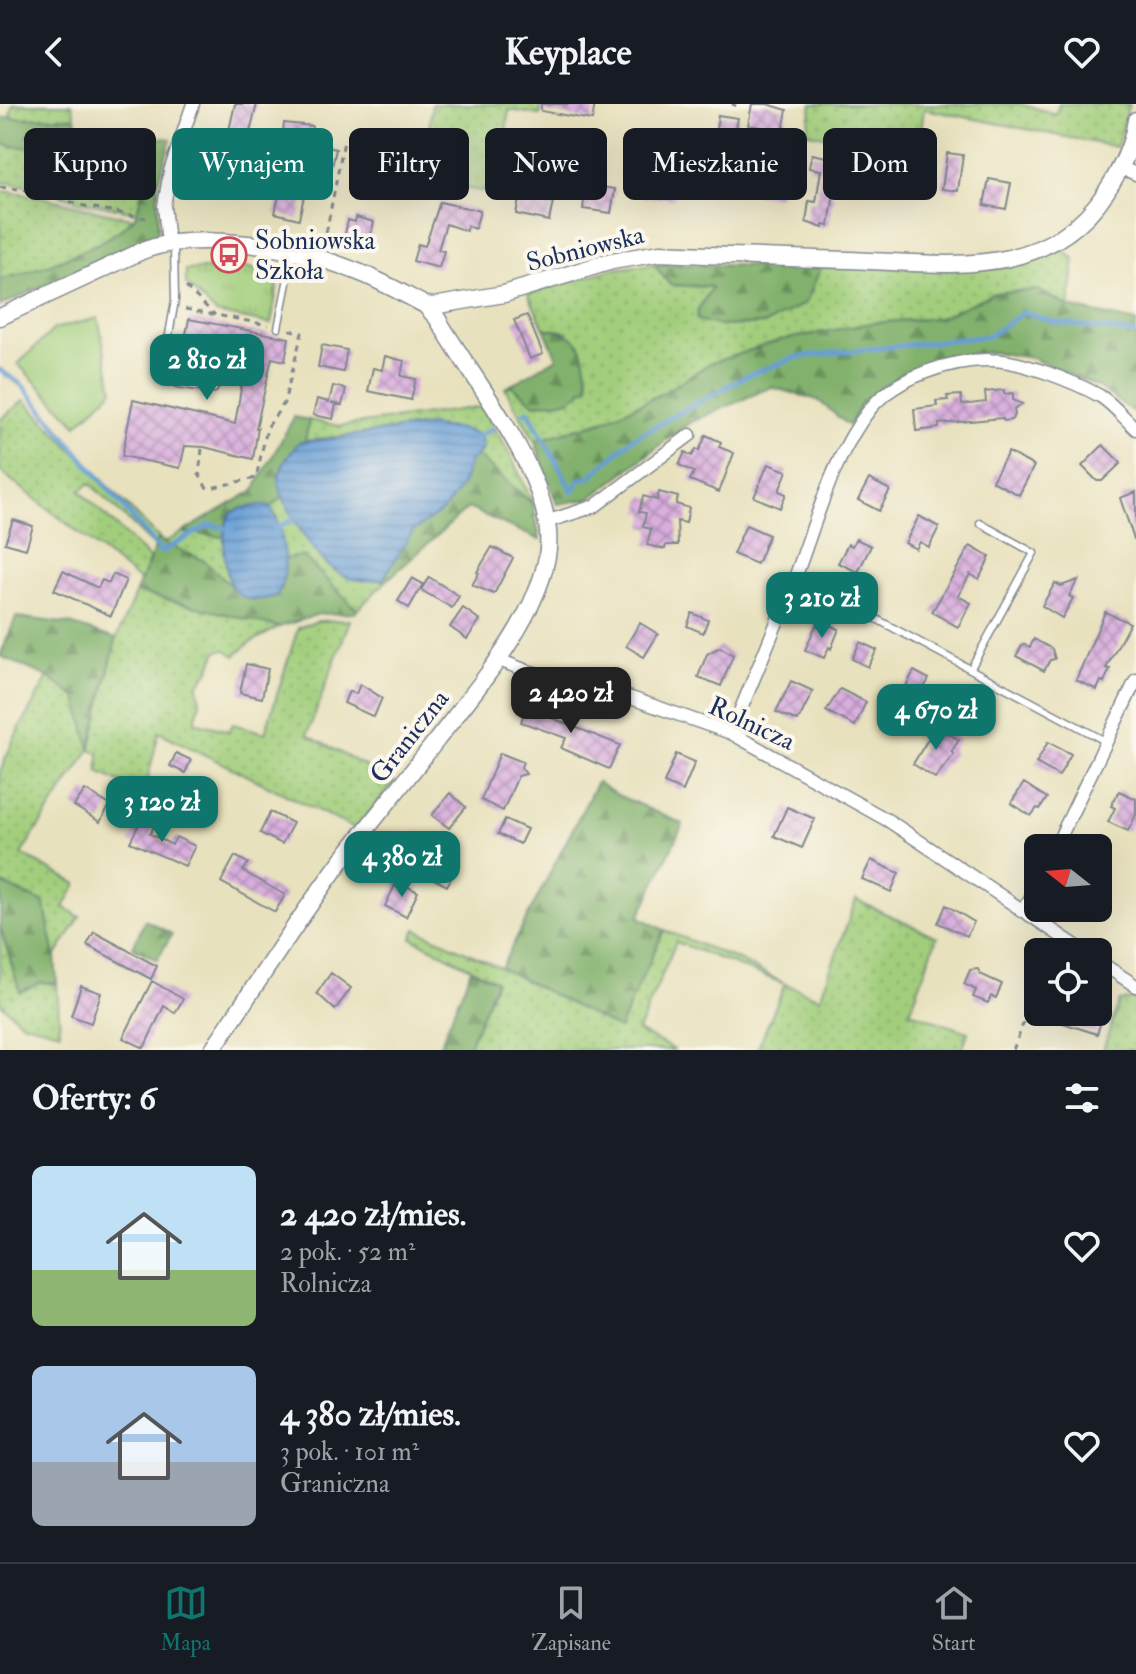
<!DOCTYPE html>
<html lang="pl">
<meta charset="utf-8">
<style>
:root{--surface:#171b24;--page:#20242c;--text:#f1f3f6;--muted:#9ea1a6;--line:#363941;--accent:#0f766e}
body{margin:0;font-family:"IM FELL Double Pica",serif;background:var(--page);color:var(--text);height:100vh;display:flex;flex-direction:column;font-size:30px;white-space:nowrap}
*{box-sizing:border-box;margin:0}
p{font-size:26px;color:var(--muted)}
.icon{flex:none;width:44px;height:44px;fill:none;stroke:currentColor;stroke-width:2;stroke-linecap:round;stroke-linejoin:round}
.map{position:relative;height:946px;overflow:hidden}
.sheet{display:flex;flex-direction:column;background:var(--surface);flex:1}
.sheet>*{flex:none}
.banner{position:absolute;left:24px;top:24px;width:1088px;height:72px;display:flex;gap:16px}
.needle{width:52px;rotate:287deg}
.fabs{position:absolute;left:1024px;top:730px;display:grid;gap:16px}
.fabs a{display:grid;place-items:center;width:88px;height:88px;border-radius:12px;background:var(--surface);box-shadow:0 8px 32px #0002;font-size:40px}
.price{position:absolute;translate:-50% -68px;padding:0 18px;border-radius:16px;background:var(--accent);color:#fff;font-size:26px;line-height:52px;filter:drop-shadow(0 2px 4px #0008)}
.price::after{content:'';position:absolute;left:50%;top:48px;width:24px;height:18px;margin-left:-12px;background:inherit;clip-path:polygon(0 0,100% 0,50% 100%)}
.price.selected{background:#222;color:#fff}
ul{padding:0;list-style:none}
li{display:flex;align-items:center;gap:24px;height:200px;padding:0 32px}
li span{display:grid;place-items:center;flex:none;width:224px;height:160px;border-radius:12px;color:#555}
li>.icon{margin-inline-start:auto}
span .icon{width:96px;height:96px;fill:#fffc;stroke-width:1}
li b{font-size:34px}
h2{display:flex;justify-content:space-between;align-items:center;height:96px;padding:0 32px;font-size:34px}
.chip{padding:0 28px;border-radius:12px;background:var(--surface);box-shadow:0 8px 32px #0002;font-size:28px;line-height:72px}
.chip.selected{background:var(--accent);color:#fff}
header{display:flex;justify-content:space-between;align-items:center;height:104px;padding:0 32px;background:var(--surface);font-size:36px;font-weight:800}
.tab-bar{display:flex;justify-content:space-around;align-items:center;height:112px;border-top:2px solid var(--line);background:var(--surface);font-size:22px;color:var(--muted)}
.tab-bar a{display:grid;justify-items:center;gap:4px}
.tab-bar .selected{color:var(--accent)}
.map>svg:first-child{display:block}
.grass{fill:url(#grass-dots);stroke:#5e7e6d;stroke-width:2}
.forest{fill:url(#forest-firs);stroke:#4e7065;stroke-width:2}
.park{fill:url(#park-tufts);stroke:#5e7e6d;stroke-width:2}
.pitch{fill:#a2ce7c;stroke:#5e7e6d;stroke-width:2}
.water{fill:url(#water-rules);stroke:#41669a;stroke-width:2}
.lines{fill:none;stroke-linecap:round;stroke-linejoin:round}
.stream{stroke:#679ed5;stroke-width:5}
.building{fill:url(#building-cross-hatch)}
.service-casing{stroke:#82888e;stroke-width:9}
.minor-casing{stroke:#82888e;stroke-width:15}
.tertiary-casing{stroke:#82888e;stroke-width:19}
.path{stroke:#82888e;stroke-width:3;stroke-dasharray:6 6;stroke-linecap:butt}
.service{stroke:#fff;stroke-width:6}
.minor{stroke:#fff;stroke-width:12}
.tertiary{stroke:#fff;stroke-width:16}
.labels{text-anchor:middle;stroke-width:8;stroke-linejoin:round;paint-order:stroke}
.poi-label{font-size:26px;fill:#1b2f5e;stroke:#fbf7ec;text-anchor:start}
.street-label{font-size:26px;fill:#1b2f5e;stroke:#fbf7ec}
</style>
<header><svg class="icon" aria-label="back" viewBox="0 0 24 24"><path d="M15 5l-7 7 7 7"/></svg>Keyplace<svg class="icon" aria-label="heart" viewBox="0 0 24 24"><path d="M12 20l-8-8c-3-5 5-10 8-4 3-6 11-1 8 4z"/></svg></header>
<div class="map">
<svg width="1136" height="946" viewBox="0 0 1136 946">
<defs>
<pattern id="grass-dots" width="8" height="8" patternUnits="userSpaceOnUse" patternTransform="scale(2)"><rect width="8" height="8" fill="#a2ce7c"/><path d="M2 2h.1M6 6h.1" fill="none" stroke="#8bb16e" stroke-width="1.8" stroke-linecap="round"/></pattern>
<pattern id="forest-firs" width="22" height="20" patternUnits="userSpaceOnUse" patternTransform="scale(2)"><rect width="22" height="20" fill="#81b16c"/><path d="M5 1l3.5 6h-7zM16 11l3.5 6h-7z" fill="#69905c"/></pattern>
<pattern id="park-tufts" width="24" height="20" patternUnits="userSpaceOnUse" patternTransform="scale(2)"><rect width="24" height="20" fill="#a2ce7c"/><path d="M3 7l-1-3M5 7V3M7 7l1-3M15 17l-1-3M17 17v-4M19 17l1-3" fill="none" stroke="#8bb16e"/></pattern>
<pattern id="water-rules" width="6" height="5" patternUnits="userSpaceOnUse" patternTransform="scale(2)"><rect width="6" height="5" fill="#679ed5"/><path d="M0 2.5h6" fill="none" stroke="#5481b0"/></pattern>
<pattern id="building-cross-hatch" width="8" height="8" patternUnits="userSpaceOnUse" patternTransform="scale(2)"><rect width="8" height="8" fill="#d9afdd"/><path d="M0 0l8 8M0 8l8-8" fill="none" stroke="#af8fb6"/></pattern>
</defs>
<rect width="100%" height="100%" fill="#fbf7ec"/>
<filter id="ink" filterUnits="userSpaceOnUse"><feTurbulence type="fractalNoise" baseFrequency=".0125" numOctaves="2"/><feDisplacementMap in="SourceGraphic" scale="16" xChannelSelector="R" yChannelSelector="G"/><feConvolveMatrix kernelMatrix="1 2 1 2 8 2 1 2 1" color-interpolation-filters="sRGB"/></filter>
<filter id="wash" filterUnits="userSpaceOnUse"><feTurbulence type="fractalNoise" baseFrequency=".006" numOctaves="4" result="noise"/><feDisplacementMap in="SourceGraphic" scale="32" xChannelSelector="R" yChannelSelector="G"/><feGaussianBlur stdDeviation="1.8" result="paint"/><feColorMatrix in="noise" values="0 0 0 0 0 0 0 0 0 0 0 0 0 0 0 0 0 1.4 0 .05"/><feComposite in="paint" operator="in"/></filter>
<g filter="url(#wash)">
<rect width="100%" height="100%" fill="#e8e1bd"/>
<path class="grass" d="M 13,0 L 72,0 L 75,13 L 9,15 Z
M 432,0 L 542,0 L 540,11 L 509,6 L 497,89 L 433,81 L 437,54 L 429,26 Z
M 812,0 L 1020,0 L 1056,10 L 1059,0 L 1129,0 L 1117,43 L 924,5 L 918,49 L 807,29 Z
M 78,22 L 155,33 L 137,108 L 79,97 L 42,84 L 0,78 L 0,39 L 13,43 L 63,36 Z
M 0,87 C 45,90 88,107 133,114 C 111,140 33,170 0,175 Z
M 1061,145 L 1075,155 L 1069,203 L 1038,186 L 994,189 L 939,214 L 872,219 L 709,260 L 663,289 L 603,317 L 535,337 L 505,284 L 511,281 L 519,288 L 570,296 L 568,228 L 544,224 L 528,190 L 613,165 L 654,160 L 670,181 L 712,183 L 698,206 L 821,163 L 1002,164 Z
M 24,296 L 159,434 L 155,443 L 90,379 L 80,387 L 150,455 L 140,477 L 0,367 L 0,316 Z
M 481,303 L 509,348 L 533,400 L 477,352 L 483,345 L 480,331 L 460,325 L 428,321 L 305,337 L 309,316 L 340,322 Z
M 284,392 C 302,434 331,484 383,475 L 385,478 L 357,506 L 303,452 L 283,455 L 277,413 L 270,403 Z
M 183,428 L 224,433 L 224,448 L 233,486 L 203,456 L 164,439 Z
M 136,488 L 279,523 L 248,540 L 235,552 L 225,545 L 217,547 L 209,566 L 198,582 L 200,598 L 195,618 L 229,627 L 233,620 L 265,629 L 298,524 L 318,517 L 350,516 L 307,631 L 395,678 L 355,725 L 159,628 L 144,690 L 98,668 L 99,649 L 90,645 L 21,750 L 77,780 L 64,803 L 80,813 L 55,853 L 44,799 L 0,780 L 0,667 L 15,633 L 48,573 L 77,594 L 91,643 L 116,535 Z
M 856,796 L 937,833 L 910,908 L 968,928 L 962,946 L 757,946 L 785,880 L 676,838 L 638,927 L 675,946 L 467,946 L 496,877 L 412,834 L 416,825 L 501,864 L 619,924 L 664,826 L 741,857 L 785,880 L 820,894 Z
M 0,822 L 20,887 L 41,878 L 57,880 L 60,928 L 21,918 L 0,899 Z
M 1136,894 L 1136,946 L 1103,946 L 1119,897 Z"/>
<path class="forest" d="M 75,13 L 78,22 C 73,26 68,32 63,35 C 47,45 18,45 0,39 L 0,14 Z
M 155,33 L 171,35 L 158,79 L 158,129 L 0,202 L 0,175 C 30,170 119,137 135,112 C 142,99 150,51 155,33 Z
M 654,160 L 821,163 L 806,199 L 765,220 L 722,222 L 697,216 L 698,206 L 712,183 L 670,181 Z
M 1038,186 L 1069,203 L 1136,218 L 1136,310 L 1098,283 L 1032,254 L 993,248 L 947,252 L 901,270 L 862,298 L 849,322 L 818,296 L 771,283 L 689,319 L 589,395 L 557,400 L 535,337 L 603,317 L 663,289 L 709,260 L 781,236 L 872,219 L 939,214 L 994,189 Z
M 544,224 C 585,231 583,244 589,281 L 570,296 L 535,300 L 511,281 L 557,254 Z
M 294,313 L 309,316 L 305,337 L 298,339 L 279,377 L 284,392 L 270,403 L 260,401 L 234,407 L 224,433 L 183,428 L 254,386 Z
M 477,352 L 533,400 L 540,436 L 468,404 L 385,478 L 383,475 L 413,427 L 442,407 L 470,356 Z
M 159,434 L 164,439 L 203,456 L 243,493 L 254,496 L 282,485 L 283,455 L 303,452 L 357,506 L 355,509 L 319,510 L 279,523 L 136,488 Z
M 16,513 L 70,520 L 116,535 L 90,645 L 77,594 L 48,573 L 0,552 Z
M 597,678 L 615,690 L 683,720 L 639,813 L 664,826 L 619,925 L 501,864 Z
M 1,779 L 44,799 L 55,853 L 57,880 L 41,878 L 20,888 L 0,822 Z
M 145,816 L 172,830 L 157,856 L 133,843 Z
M 471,865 L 496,877 L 467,946 L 438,946 Z"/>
<path class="park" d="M 246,163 L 279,172 L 271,220 L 216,209 L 186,180 L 186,166 Z"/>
<path class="pitch" d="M 98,214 L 113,286 L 77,321 L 18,260 L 54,225 Z"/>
<path class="water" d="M 428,321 L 460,325 L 480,331 L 483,345 L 470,357 L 463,378 L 452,396 L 442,407 L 413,427 L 383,475 C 367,478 349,477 335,467 C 316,454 281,400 279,378 C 278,363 290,350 298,339 Z
M 261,401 L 270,403 C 284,423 292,472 276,492 C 264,496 245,499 235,487 C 224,475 219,423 231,410 C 238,403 251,403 261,401 Z"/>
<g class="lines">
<path class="stream" d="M 0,266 L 22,281 L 161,448 L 210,421 L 232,425
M 524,309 L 528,307 L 573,388 L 579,376 L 590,373 L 632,335 L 746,272 L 797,253 L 989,232 L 1024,208 L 1053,218 L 1136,230
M 475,334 L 492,325
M 276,425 L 298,412"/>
</g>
<g id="blocks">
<path class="building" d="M 235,0 L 257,0 L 247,40 L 227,35 Z
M 541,0 L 595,0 L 592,16 L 541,7 Z
M 752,0 L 767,0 L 787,6 L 783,27 L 748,21 Z
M 718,11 L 738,14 L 735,29 L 716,26 Z
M 284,19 L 312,22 L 310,40 L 282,37 Z
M 311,39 L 336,45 L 331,67 L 306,61 Z
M 947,49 L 963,51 L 958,87 L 942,85 Z
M 812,50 L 836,55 L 829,89 L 834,89 L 829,122 L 823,121 L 823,124 L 806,118 L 809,97 L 816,98 L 821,66 L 809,64 Z
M 759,63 L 783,66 L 779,93 L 755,90 Z
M 381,67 L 401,73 L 396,91 L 375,85 Z
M 664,68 L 678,71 L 674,95 L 642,93 L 646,69 L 663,72 Z
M 989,75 L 1011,79 L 1006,105 L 984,101 Z
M 586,81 L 615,85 L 611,109 L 583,105 Z
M 280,87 L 304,92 L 299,115 L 275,109 Z
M 520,91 L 553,98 L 549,117 L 516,110 Z
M 440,98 L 480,107 L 475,125 L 467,122 L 466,127 L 446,120 L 438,146 L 444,147 L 439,164 L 413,157 L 418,140 L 425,142 Z
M 356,113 L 374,118 L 368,141 L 344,134 L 348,116 L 355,118 Z
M 527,211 L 543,250 L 530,255 L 514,216 Z
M 189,215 L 289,234 L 285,257 L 272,254 L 256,324 L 258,324 L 253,355 L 204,343 L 185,342 L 180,364 L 122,352 L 133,296 L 235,320 L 247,249 L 206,241 L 202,259 L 181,255 Z
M 322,241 L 347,246 L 343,268 L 318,263 Z
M 385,252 L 404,257 L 401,272 L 416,275 L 411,296 L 368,287 L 373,264 L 382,266 Z
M 333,282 L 346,285 L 342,301 L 331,299 L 336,300 L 333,315 L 313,311 L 317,295 L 329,298 Z
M 1004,286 L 1004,290 L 1013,289 L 1013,296 L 1022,300 L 1014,305 L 1015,311 L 1011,316 L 1004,317 L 1002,314 L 939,320 L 939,324 L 916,327 L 914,305 L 937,302 L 936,297 L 948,296 L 947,292 L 961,291 L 962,301 L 986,298 L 985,288 Z
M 706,331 L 721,338 L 719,343 L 734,349 L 719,388 L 690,376 L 694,368 L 679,361 L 685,348 L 692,352 L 696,345 L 699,347 Z
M 1103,341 L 1121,359 L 1102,377 L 1097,377 L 1082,362 Z
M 1008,348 L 1034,362 L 1019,391 L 992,377 Z
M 768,360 L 787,367 L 779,387 L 786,390 L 780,404 L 754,393 Z
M 869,375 L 890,386 L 879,407 L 858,396 Z
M 659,388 L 678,393 L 676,400 L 689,404 L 686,419 L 677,417 L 678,441 L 666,441 L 665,445 L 647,441 L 651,425 L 643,423 L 646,409 L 639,408 L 643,392 L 657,396 Z
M 1136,388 L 1136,435 L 1134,435 L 1120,394 Z
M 919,412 L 939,423 L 929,443 L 920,438 L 916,445 L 905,439 Z
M 13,416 L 33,422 L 26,445 L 5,439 Z
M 746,421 L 769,431 L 757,460 L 733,450 Z
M 856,435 L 871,442 L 858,468 L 838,459 L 848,440 L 852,442 Z
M 970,442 L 990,453 L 979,475 L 970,470 L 958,492 L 971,499 L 958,523 L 932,508 Z
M 492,443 L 513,454 L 494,490 L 472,481 L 479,469 L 477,468 Z
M 63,467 L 98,484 L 102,476 L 109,479 L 113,470 L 126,476 L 111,512 L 54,486 Z
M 429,473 L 459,492 L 452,504 L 421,486 Z
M 412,474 L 423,480 L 409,504 L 398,497 Z
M 1078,476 L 1069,492 L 1073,494 L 1062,514 L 1042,502 L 1055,479 L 1061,482 Z
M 463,504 L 480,516 L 467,535 L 450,523 Z
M 1105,508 L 1130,519 L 1106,564 L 1110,565 L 1104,578 L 1101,577 L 1097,586 L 1076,576 Z
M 692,509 L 708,516 L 703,529 L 687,522 Z
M 640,519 L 658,530 L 644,553 L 626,542 Z
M 826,519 L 839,525 L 831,545 L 829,543 L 824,554 L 805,546 L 816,521 L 824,525 Z
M 1034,535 L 1052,545 L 1055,555 L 1050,556 L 1044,567 L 1016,552 L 1023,540 L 1030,543 Z
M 860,538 L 877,546 L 868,563 L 852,555 Z
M 720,543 L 733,551 L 721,582 L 698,573 L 707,550 Z
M 246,560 L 268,565 L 262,594 L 240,589 Z
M 914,567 L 929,575 L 923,586 L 928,588 L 920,604 L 912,603 L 900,593 Z
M 791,577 L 813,587 L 798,617 L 776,608 Z
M 360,580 L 382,594 L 374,613 L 344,599 L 349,587 L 356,590 Z
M 840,585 L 866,598 L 855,622 L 826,607 Z
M 529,593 L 551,601 L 548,611 L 552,614 L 620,641 L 609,665 L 561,644 L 566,634 L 521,618 Z
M 936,622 L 959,636 L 951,648 L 954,650 L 935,674 L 913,660 Z
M 1048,638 L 1071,650 L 1059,672 L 1036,659 Z
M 176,649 L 191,656 L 185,669 L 170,662 Z
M 500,649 L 523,658 L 521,663 L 526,670 L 518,672 L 503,707 L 481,696 Z
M 676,650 L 695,658 L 683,687 L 664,679 Z
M 1024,679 L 1047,694 L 1040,705 L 1037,704 L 1031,712 L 1011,699 Z
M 85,686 L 110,701 L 100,718 L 74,702 Z
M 1119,687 L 1136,695 L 1136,711 L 1128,727 L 1108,718 L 1115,704 L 1111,702 Z
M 450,689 L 466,703 L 449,724 L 432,711 Z
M 787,703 L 815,715 L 802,744 L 774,732 Z
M 270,708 L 293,719 L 282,740 L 260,729 Z
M 142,714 L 155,720 L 150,730 L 172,741 L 176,733 L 195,742 L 185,762 L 130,738 Z
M 505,715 L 527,725 L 520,740 L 498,730 Z
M 235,752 L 248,759 L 243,767 L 285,791 L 275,808 L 221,778 Z
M 435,753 L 456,765 L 447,782 L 425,770 Z
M 871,756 L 899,769 L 891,788 L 862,775 Z
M 397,777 L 418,788 L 406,813 L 385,802 Z
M 946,801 L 974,818 L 967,832 L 938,819 Z
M 94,828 L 157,862 L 151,875 L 87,841 Z
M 978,865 L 980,870 L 1002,880 L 996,894 L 991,892 L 988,899 L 973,893 L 976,886 L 964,880 L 970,866 Z
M 331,869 L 351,884 L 335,906 L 317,889 Z
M 152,877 L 183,895 L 175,909 L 164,902 L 144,944 L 123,934 Z
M 81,882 L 101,889 L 91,919 L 71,912 Z
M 1063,908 L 1104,908 L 1097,930 L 1060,918 Z"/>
</g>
</g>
<g filter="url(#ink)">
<use href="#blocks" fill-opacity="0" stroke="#82888e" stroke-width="2"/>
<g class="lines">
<defs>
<path id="service" d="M 174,142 L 175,196 L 164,260 L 165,273 L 178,280 L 214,285 L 223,254
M 278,224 L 293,149
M 796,472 L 1107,638
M 971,564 L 1034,449 L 980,419"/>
<path id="minor" d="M 1122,64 L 1136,70
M 168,139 L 164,102 L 170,67 L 193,0
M 546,418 L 595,402 L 690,331
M 499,556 L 527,567 L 631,594 L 731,629 L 889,717 L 1085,848
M 731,629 C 753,576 775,524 796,471 C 817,415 833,352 870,305 C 896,273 952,255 991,256 C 1020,256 1075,278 1100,292 C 1113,300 1125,315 1136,325
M 1055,744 L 1136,576
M 1021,807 L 1029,797 L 1038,779
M 1098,857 L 1136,882"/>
<path id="tertiary" d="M 0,213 L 142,147 C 198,125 298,144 353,166 C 378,175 402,189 425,201 L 433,202 L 504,190 L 612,157 L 660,149 C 723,152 786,154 849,156 C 944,159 1046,179 1106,88 C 1121,65 1132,43 1136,16
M 212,946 C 255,883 296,817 342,756 C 373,716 405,677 436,637 C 475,586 555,496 548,427 C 540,355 473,276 437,214 L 425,201"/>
</defs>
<use href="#service" class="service-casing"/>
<use href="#minor" class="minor-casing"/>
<use href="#tertiary" class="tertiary-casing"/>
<path class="path" d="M 732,0 L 736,2
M 0,83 L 43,88 L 80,101 L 151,115
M 324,140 L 344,37
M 186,183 L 215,211
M 185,205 L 268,221
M 202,345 L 199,370 L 206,383 L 210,384 L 256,374 L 267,324 L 284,299 L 302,229 L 287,225
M 1013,946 L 1038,881"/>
<use href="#service" class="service"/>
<use href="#minor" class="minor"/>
<use href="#tertiary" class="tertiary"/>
</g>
</g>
<defs>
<symbol id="bus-ring" viewBox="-11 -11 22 22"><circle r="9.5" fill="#fbf7ec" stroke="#d1495b" stroke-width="1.5"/><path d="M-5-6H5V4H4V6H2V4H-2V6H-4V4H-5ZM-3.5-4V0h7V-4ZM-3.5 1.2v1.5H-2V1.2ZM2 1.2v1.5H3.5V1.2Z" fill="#d1495b"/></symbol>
</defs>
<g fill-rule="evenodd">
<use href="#bus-ring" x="209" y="131" width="40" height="40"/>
</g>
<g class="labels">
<g class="poi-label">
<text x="255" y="145">Sobniowska<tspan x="255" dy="30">Szkoła</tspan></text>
</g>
<g class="street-label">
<text transform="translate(585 144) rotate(-14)" y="9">Sobniowska</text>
<text transform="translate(752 619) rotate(25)" y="9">Rolnicza</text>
<text transform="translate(409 632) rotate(-52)" y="9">Graniczna</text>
</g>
</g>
</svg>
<div class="fabs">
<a><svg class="needle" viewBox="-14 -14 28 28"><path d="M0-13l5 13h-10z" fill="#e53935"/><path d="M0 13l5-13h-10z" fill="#9ea1a6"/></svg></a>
<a><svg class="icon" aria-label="locate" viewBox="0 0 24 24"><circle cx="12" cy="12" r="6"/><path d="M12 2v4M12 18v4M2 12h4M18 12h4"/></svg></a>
</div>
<b class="price" style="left:207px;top:298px">2 810 zł</b>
<b class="price" style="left:822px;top:536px">3 210 zł</b>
<b class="price selected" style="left:571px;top:631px">2 420 zł</b>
<b class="price" style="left:936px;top:648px">4 670 zł</b>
<b class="price" style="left:162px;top:740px">3 120 zł</b>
<b class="price" style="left:402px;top:795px">4 380 zł</b>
<div class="banner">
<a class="chip">Kupno</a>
<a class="chip selected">Wynajem</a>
<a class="chip">Filtry</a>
<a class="chip">Nowe</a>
<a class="chip">Mieszkanie</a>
<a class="chip">Dom</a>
</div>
</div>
<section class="sheet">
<h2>Oferty: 6<svg class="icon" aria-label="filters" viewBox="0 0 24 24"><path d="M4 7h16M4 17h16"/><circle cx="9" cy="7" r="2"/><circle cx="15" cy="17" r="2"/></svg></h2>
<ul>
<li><span style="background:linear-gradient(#bfe0f5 65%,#8fb573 0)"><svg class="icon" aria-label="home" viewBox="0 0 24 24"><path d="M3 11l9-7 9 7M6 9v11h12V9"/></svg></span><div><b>2 420 zł/mies.</b><p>2 pok. · 52 m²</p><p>Rolnicza</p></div><svg class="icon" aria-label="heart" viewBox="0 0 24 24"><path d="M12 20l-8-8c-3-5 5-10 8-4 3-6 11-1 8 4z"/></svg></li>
<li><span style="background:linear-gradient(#a9c7e8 60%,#9aa5b1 0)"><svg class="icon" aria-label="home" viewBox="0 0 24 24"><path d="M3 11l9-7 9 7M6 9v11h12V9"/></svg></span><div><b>4 380 zł/mies.</b><p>3 pok. · 101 m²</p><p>Graniczna</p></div><svg class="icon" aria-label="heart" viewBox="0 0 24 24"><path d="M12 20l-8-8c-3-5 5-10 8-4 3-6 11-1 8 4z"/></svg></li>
</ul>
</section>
<nav class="tab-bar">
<a class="selected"><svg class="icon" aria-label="map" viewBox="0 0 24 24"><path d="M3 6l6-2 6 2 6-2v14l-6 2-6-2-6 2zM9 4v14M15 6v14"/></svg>Mapa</a>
<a><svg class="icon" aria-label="saved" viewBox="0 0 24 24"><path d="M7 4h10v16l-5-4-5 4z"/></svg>Zapisane</a>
<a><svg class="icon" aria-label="home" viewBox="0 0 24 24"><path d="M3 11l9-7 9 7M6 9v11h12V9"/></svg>Start</a>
</nav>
